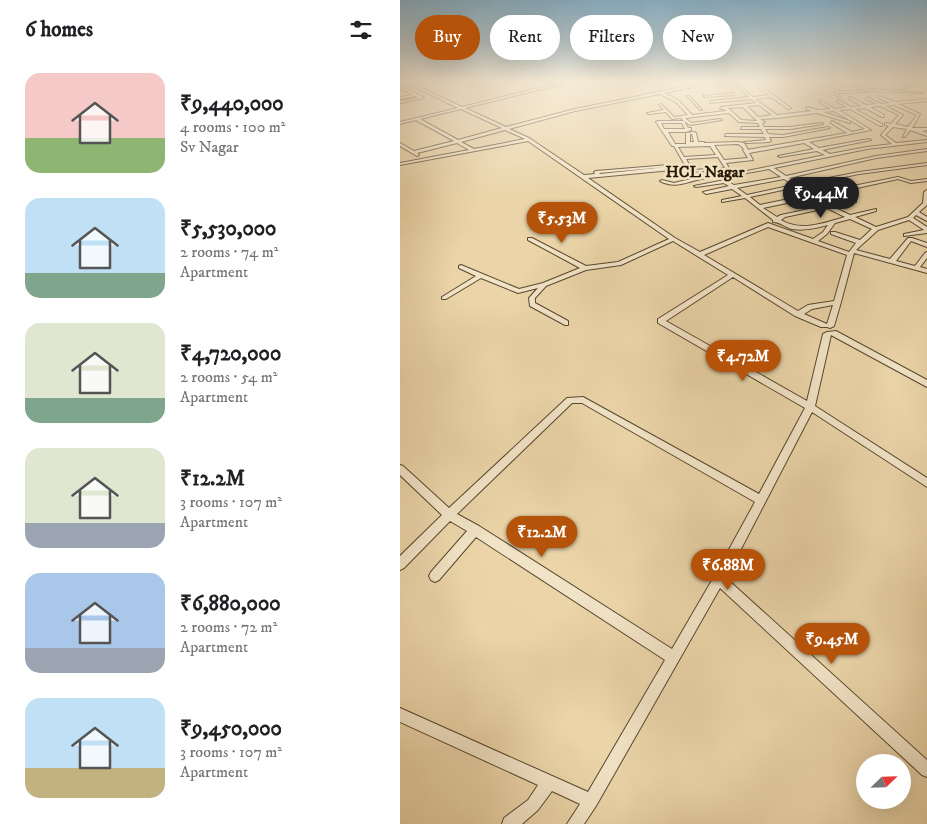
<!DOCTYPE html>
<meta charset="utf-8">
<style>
:root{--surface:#fff;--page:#f6f6f6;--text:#202124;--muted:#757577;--accent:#b45309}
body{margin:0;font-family:"IM FELL DW Pica",serif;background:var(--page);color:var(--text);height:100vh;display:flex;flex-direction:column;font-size:19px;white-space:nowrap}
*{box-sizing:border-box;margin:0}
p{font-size:16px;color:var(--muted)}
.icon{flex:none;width:28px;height:28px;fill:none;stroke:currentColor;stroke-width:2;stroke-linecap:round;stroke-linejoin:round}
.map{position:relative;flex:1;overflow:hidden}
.sheet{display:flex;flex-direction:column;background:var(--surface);width:400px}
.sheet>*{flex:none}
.top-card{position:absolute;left:15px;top:15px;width:436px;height:45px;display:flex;gap:10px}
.needle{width:32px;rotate:67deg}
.tools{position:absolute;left:456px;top:754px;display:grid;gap:10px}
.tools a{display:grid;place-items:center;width:55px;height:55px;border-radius:50%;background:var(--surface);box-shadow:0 5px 20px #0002;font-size:25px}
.price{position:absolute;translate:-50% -42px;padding:0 11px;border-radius:18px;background:var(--accent);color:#fff;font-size:16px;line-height:32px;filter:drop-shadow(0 1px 2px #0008)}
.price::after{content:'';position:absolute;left:50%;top:30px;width:15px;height:11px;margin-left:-8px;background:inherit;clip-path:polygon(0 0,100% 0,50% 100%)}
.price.on{background:#222;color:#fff}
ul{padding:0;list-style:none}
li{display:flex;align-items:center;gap:15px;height:125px;padding:0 25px}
li span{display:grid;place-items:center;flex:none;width:140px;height:100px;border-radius:15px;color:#555}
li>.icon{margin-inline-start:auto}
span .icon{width:60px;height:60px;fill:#fffc;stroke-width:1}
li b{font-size:21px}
h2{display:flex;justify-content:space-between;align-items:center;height:60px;padding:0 25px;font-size:21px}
.chip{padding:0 18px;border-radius:22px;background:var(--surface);box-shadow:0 5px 20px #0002;font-size:18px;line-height:45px}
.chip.on{background:var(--accent);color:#fff}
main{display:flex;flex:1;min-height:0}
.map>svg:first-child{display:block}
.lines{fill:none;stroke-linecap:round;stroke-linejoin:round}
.minor-casing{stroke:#58472e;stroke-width:2}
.minor{fill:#f1e3c6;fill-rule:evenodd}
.labels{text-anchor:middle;stroke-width:5;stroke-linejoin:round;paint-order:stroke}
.far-neighbourhood-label{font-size:16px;font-weight:bold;fill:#271805;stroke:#f1e3c6}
</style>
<main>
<section class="sheet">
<h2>6 homes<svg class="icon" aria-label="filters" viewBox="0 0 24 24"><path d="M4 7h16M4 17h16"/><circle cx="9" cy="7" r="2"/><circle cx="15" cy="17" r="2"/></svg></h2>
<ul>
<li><span style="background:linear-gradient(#f6c9c9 65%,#8fb573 0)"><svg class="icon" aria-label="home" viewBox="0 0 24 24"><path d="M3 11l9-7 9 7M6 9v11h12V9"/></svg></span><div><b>₹9,440,000</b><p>4 rooms · 100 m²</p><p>Sv Nagar</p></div></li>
<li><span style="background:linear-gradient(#bfe0f5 75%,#7fa58c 0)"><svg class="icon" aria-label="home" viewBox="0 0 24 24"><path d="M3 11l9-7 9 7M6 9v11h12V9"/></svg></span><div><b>₹5,530,000</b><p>2 rooms · 74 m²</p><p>Apartment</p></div></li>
<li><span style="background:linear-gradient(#dfe7d0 75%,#7fa58c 0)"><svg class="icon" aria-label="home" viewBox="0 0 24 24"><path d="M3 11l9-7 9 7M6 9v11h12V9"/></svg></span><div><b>₹4,720,000</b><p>2 rooms · 54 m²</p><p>Apartment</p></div></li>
<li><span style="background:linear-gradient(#dfe7d0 75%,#9aa5b1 0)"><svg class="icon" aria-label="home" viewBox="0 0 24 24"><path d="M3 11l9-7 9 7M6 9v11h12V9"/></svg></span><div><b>₹12.2M</b><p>3 rooms · 107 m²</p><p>Apartment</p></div></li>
<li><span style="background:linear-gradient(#a9c7e8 75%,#9aa5b1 0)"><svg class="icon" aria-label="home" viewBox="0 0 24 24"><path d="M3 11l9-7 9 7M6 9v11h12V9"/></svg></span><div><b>₹6,880,000</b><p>2 rooms · 72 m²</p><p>Apartment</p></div></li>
<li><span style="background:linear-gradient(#bfe0f5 70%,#c2b280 0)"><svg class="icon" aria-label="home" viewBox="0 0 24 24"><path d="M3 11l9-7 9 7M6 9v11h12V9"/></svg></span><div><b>₹9,450,000</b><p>3 rooms · 107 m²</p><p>Apartment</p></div></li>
</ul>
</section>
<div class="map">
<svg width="527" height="824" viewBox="0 0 527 824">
<rect width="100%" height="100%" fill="#ead4a8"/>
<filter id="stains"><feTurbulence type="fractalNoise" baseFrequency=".004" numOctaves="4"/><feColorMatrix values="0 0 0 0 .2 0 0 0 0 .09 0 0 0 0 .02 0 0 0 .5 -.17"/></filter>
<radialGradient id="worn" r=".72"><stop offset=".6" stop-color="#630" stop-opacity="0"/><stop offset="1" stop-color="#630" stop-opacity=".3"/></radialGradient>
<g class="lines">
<defs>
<path id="minor" d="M 5,82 L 9,82 L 62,107 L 134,89 L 168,82 L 176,82 L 134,91 L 65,108 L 106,127 L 175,109 L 308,82 L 316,82 L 264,93 L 278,100 L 292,115 L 326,111 L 324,109 L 320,109 L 321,107 L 357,103 L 351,99 L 310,103 L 311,101 L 349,97 L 334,84 L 336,84 L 353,97 L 369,95 L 351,82 L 355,82 L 391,108 L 388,109 L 371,97 L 355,99 L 377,115 L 412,111 L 406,109 L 407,107 L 418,110 L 431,109 L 419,102 L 420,100 L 435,109 L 447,107 L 437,102 L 438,100 L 451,107 L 462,106 L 449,99 L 450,97 L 466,105 L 477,104 L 466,99 L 467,97 L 481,104 L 490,103 L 479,98 L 479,96 L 495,102 L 527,99 L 527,101 L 498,104 L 520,114 L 512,128 L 527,128 L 527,130 L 522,131 L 527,133 L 527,136 L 510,130 L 505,137 L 503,137 L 507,129 L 493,127 L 485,135 L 496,143 L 527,140 L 527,142 L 467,149 L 374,168 L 386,176 L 476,156 L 527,149 L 527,151 L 476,158 L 389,178 L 398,184 L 459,172 L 527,163 L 527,165 L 459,174 L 401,186 L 413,194 L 498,177 L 511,181 L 527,179 L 527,181 L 511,183 L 498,179 L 416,197 L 428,205 L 456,200 L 456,202 L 433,207 L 450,215 L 476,209 L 476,211 L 455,217 L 476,227 L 508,217 L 523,203 L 524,192 L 527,190 L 527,205 L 519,212 L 527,217 L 527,221 L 516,215 L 513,218 L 527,227 L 527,233 L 504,236 L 504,234 L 524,230 L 509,220 L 478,230 L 456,250 L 490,259 L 508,238 L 512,238 L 527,243 L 527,247 L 511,241 L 496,261 L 515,266 L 525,253 L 527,252 L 527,258 L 520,267 L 527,269 L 527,273 L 454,253 L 441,302 L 434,326 L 430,328 L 427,327 L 421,327 L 395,316 L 333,277 L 266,321 L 407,401 L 423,334 L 427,332 L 436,331 L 527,380 L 527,387 L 431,335 L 415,406 L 527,478 L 527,487 L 412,412 L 326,578 L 527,760 L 527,777 L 522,775 L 320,588 L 196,806 L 184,824 L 167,824 L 180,804 L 152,791 L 138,810 L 122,824 L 102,824 L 104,818 L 128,800 L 138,785 L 0,722 L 0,708 L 188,792 L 265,660 L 76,537 L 39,580 L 35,582 L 31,580 L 29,576 L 31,572 L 67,531 L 50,521 L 4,568 L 0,570 L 0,556 L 42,515 L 0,475 L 0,465 L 3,466 L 49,508 L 167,398 L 183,397 L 359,494 L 405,408 L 258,323 L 258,319 L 328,275 L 273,241 L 221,265 L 186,270 L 146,286 L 135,298 L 135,303 L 168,321 L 168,325 L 165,325 L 130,306 L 129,298 L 138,288 L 118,293 L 81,278 L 46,299 L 42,299 L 42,297 L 76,276 L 59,268 L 59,266 L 61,265 L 119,289 L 143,283 L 180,268 L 128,240 L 128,238 L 132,238 L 186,266 L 218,262 L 269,239 L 128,141 L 0,165 L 0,163 L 69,150 L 57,143 L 17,153 L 19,155 L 17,156 L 0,146 L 0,143 L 14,151 L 54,141 L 16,120 L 0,124 L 0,122 L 58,108 ZM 260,94 L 276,102 L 288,115 L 274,117 L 261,104 L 259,105 L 264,110 L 247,113 L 249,114 L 266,112 L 272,119 L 281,118 L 284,121 L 258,121 L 256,122 L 272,146 L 274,146 L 289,172 L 330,170 L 326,163 L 353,160 L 349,153 L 404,143 L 414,149 L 378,156 L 380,157 L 417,151 L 425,155 L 333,174 L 335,175 L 369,169 L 381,177 L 334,185 L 325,180 L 294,186 L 296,187 L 324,183 L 329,186 L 303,192 L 306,194 L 332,189 L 342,196 L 322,200 L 322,202 L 345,198 L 373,220 L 373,222 C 380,222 385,227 392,229 C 404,231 416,228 428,225 L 423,232 L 413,239 L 368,223 L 300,252 L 275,238 L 188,178 L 272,170 L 272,169 L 269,165 L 196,171 L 194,172 L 195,174 L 184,175 L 129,138 L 109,129 L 175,111 ZM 359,105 L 372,115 L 358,117 L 347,106 ZM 494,105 L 517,115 L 508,127 L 495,124 L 503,115 L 485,106 ZM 480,106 L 499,115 L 491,124 L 485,123 L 485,125 L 489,126 L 481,135 L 492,144 L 467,147 L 430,154 L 422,150 L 471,140 L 469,139 L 419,148 L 409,142 L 471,130 L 439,110 L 450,109 L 480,126 L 482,126 L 482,124 L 455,109 L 465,108 L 482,117 L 484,117 L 484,115 L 470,107 ZM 343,107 L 357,121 L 341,120 L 328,108 ZM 61,109 L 102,128 L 58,140 L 20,119 ZM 434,111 L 465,129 L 452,132 L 432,121 L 431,123 L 447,133 L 347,150 L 348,149 L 344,143 L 338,142 L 304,143 L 304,142 L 298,142 L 296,133 L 294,132 L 286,133 L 286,144 L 275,144 L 268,132 L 286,132 L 291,130 L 291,128 L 288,128 L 284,121 L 290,125 L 322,120 L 320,119 L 291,123 L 285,118 L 329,113 L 339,122 L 358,123 L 360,127 L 342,127 L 341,129 L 361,129 L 364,134 L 326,134 L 325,136 L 365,137 L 366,140 L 344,142 L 346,143 L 369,142 L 371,141 L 369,137 L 383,137 L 430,128 L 428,127 L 383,135 L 368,134 L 365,129 L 390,129 L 423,124 L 421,123 L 390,127 L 364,127 L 362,123 L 365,122 L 360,119 L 377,118 L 417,113 L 450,123 L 450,121 L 423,112 ZM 261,123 L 282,123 L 285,129 L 264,129 ZM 105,130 L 125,139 L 74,149 L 61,142 ZM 290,134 L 292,134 L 294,142 L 290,142 ZM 338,144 L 340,145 L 344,149 L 343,150 L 348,158 L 324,160 L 314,145 ZM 310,146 L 316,155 L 284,157 L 278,147 ZM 318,157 L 325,168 L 292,170 L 286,159 ZM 266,167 L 200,174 L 199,173 ZM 384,179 L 393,185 L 347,195 L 337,188 ZM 396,187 L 408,195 L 360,205 L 350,197 ZM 411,198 L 423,206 L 381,215 L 377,217 L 363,208 ZM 427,208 L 445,217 C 424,223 401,232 381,220 L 385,217 ZM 450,219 L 472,229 L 460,240 L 435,232 L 431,232 L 431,234 L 456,243 L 449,252 L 418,241 L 427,234 L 435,223 ZM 368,227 L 447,255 L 434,301 L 408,305 L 398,311 L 304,255 ZM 433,305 L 427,324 L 404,314 L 412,309 ZM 172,403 L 182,403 L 355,502 L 315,575 L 272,649 L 79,526 L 57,514 Z
M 241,82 L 248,82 L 234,86 L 232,85 Z
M 420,82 L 423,82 L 422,86 L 419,85 Z
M 439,82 L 445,82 L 470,89 L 524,93 L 470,91 Z
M 471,82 L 494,82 L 500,87 L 508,88 L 499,89 L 491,84 Z
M 506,83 L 518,84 L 505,85 Z
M 0,86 L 23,97 L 24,98 L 0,103 L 0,101 L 18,98 L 16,96 L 0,99 L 0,97 L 13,95 L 0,88 Z
M 436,91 L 464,91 L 466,92 L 438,93 L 440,96 L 438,97 L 434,92 Z
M 333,93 L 334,95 L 305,97 L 303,96 Z
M 287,96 L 289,96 L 302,110 L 300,110 Z
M 308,175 L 318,177 C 314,179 311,177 307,178 C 289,180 277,190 260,181 L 262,180 L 274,183 Z"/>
</defs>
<use href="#minor" class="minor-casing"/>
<use href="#minor" class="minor"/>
</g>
<linearGradient id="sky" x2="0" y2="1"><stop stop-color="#88b5d0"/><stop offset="0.41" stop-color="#f6ecd8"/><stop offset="1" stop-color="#f6ecd8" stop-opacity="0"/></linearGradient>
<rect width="527" height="198" fill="url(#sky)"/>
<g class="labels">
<g class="far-neighbourhood-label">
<text x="305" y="177">HCL Nagar</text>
</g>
</g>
<rect width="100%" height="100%" filter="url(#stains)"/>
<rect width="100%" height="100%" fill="url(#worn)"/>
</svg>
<div class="tools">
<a><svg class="needle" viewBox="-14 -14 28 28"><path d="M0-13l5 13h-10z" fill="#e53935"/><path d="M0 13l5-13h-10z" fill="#757577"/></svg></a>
</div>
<b class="price on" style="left:421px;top:219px">₹9.44M</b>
<b class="price" style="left:162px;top:244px">₹5.53M</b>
<b class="price" style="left:343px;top:382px">₹4.72M</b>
<b class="price" style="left:142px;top:558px">₹12.2M</b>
<b class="price" style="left:328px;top:591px">₹6.88M</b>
<b class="price" style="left:432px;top:665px">₹9.45M</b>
<div class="top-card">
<a class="chip on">Buy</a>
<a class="chip">Rent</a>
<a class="chip">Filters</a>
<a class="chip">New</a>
</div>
</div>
</main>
